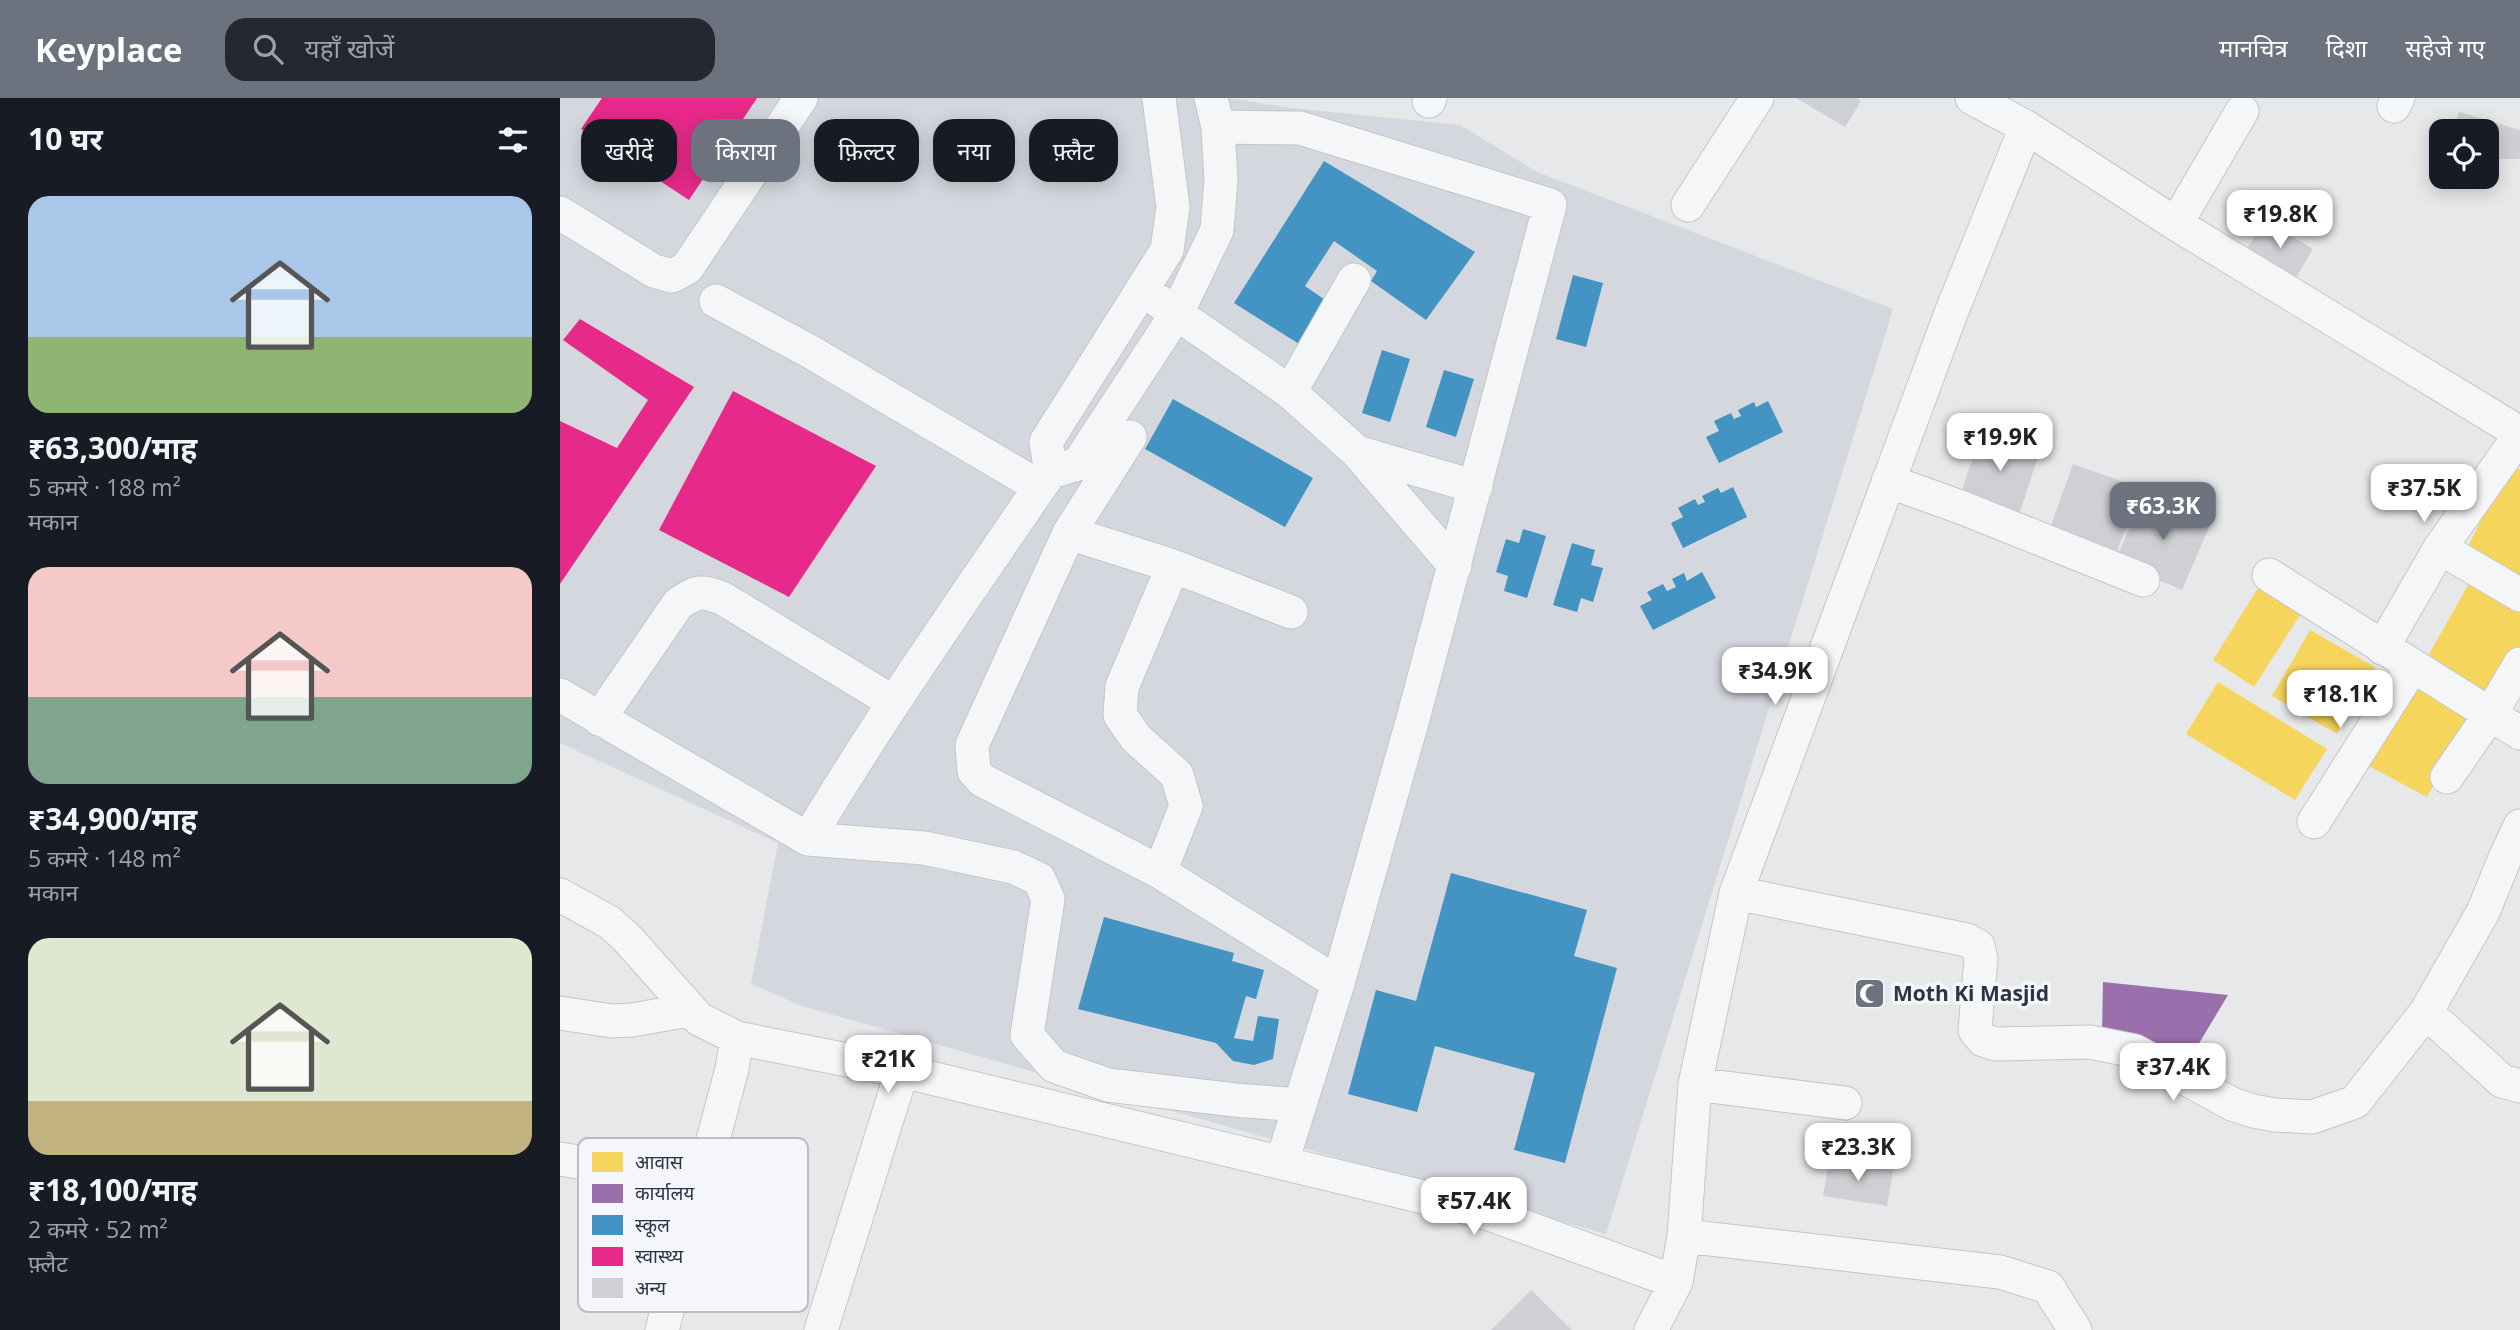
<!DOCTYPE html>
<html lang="hi">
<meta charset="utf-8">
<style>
:root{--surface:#171b24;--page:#242831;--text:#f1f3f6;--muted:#9ea1a6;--accent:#6c737f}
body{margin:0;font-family:"Open Sans","Noto Sans Devanagari",sans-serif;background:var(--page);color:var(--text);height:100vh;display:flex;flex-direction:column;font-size:26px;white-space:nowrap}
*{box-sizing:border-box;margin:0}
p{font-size:23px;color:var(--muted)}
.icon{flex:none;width:38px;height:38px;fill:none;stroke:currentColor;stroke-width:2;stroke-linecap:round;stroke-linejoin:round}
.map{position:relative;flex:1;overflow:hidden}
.sheet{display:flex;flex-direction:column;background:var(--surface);width:560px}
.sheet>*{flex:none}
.banner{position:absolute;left:21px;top:21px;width:665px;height:63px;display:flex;gap:14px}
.fabs{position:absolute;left:1869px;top:21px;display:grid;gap:14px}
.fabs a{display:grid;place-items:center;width:70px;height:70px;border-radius:14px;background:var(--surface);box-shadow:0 4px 18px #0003;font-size:35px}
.price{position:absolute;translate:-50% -60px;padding:0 16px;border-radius:14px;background:#fff;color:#222;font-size:23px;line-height:46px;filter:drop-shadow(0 2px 4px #0008)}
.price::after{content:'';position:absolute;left:50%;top:42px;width:21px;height:16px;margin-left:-10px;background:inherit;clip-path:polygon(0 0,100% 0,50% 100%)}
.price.active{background:var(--accent);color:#fff}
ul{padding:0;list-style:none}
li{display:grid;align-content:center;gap:14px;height:371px;padding:0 28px}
li span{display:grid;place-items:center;height:217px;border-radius:21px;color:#555}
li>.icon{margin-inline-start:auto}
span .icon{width:126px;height:126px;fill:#fffc;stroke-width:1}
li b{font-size:30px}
h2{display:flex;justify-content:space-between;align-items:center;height:84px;padding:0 28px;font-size:30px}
.tag{padding:0 24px;border-radius:21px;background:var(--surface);box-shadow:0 4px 18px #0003;font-size:24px;line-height:63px}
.tag.active{background:var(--accent);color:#fff}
header{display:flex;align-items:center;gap:42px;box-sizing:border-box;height:98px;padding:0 35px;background:var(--accent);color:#fff}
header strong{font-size:33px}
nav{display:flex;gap:38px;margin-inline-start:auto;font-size:24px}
.search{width:490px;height:63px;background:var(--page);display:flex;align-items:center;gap:18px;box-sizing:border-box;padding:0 24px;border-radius:21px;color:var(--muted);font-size:26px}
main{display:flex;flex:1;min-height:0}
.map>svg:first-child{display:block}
.built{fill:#d4d7dd}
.homes{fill:#f6d55c}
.offices{fill:#9970ab}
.schools{fill:#4393c3}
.health{fill:#e7298a}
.building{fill:#ced0d3}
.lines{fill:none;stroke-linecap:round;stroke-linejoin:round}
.minor-casing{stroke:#c4c6c8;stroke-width:35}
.minor{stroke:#f5f6f7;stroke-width:33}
.labels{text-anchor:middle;stroke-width:7;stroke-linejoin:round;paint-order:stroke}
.poi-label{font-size:21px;font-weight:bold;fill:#2b3445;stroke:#f4f6f9;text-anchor:start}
.key{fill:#f4f6f9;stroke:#b8bcc3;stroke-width:2}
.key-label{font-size:19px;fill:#2b3445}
</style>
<header>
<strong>Keyplace</strong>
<div class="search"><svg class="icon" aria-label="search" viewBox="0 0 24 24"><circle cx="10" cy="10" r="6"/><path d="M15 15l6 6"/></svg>यहाँ खोजें</div>
<nav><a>मानचित्र</a><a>दिशा</a><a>सहेजे गए</a></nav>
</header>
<main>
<section class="sheet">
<h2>10 घर<svg class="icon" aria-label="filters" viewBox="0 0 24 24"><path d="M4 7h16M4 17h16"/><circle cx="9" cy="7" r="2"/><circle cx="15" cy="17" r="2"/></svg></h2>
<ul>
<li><span style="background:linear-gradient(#a9c7e8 65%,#8fb573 0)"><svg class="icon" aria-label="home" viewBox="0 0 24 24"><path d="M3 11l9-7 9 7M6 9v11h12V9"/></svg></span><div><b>₹63,300/माह</b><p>5 कमरे · 188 m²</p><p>मकान</p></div></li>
<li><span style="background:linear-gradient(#f6c9c9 60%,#7fa58c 0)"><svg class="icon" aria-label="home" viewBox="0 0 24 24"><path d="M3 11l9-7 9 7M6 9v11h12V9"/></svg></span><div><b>₹34,900/माह</b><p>5 कमरे · 148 m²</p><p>मकान</p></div></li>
<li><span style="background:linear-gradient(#dfe7d0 75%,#c2b280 0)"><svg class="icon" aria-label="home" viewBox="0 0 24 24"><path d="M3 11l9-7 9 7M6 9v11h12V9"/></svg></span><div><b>₹18,100/माह</b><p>2 कमरे · 52 m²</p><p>फ़्लैट</p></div></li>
</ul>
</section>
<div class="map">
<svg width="1960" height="1232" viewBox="0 0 1960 1232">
<rect width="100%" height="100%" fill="#e6e8ea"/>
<path class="built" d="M 0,0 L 668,0 L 732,10 L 900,27 L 977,74 L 1333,211 L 1046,1136 L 242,908 L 191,886 L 218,745 L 0,645 Z"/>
<path class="homes" d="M 1950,366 L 1960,372 L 1960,479 L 1908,448 Z
M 1911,482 L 1960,509 L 1960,556 L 1932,604 L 1864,565 Z
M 1698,490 L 1740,517 L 1694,589 L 1653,562 Z
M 1750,532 L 1815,569 L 1777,636 L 1712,598 Z
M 1658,584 L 1767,651 L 1735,702 L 1626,636 Z
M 1853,585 L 1913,617 L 1867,699 L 1807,667 Z"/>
<path class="offices" d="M 1543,884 L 1668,897 L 1623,972 L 1542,934 Z"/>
<path class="schools" d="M 764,63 L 915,154 L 866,222 L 811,183 L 817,173 L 774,143 L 745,188 L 771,206 L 744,249 L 674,205 Z
M 1013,177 L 1043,185 L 1026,249 L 996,241 Z
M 822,252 L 850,261 L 830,324 L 802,315 Z
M 884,272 L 914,281 L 896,339 L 866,329 Z
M 613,301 L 753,380 L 725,429 L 585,351 Z
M 1208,303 L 1223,334 L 1159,365 L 1146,339 L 1159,333 L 1154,323 L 1171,315 L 1174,321 L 1181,318 L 1178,312 L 1194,304 L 1196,309 Z
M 1173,389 L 1187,419 L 1123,450 L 1111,425 L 1123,419 L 1118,410 L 1135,401 L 1138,407 L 1145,404 L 1142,398 L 1158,390 L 1161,395 Z
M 963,431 L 986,438 L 967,500 L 944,493 L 948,478 L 936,474 L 946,441 L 959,445 Z
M 1012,445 L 1035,452 L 1031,467 L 1043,470 L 1033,504 L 1021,500 L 1017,514 L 993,507 Z
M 1142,474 L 1156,500 L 1093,532 L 1080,508 L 1092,502 L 1087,494 L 1103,486 L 1107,493 L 1116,489 L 1112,481 L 1124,475 L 1127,483 Z
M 891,775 L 1027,812 L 1014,858 L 1057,870 L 1005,1065 L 954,1052 L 975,975 L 875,948 L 857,1014 L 788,996 L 816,892 L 856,903 Z
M 544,819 L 674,855 L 672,863 L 704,872 L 696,901 L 686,898 L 674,940 L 693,943 L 698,918 L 719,921 L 713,961 L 694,967 L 673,963 L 656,945 L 518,911 Z"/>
<path class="health" d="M 42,0 L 197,0 L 129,102 L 21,31 Z
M 20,221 L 134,289 L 0,486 L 0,323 L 57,350 L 88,302 L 3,242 Z
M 173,293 L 316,368 L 229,499 L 99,432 Z"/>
<path class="building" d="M 1236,0 L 1297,0 L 1301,3 L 1285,29 Z
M 1899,14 L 1960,32 L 1960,61 L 1927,61 L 1927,33 L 1892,33 Z
M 1705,122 L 1753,151 L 1735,181 L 1686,152 Z
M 1423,330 L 1481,350 L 1458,420 L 1399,400 Z
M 1513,366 L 1580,390 L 1555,459 L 1488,436 Z
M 1584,397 L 1651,425 L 1622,492 L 1555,463 Z
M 1269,1062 L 1333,1072 L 1327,1108 L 1263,1098 Z
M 971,1192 L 1012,1232 L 931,1232 Z"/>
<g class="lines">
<defs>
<path id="minor" d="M 1412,0 L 1466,29 L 1616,126 L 1950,329 L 1960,338
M 869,3 L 870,0
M 1834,8 L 1838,0
M 658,29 L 740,30 L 990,107 L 854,617 L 778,885 L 722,1064
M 1128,107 L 1197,0
M 0,115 L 94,173 L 112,178 L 127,170 L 241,0
M 1616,126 L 1682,13
M 584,193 L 730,294 L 797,354 L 895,468
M 156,203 L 249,253 L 480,389
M 730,294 L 794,182
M 570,339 L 509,435 L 412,647 L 414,673 L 422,682 L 600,774 L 778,885
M 797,354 L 916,389
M 491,374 L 486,344 L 607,152 L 613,109 L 599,0
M 1328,383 L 1403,410 L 1583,482
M 509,435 L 613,468
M 1880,450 L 1960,497
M 1709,477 L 1960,635
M 1822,550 L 1880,450 L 1960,337
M 0,597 L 248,741 L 364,750 L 453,769 L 479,781 L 488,801 L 467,937 L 494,968 L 548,987 L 675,1002 L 740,1007
M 39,621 L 118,506 C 137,493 140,492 162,500 L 333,604
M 1887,679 L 1931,615 L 1960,566
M 1754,724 L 1852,569
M 248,741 C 320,620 401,505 480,389 L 491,374 L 518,366 L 617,215 L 657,132 L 661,82 L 658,29 L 651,0
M 600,774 L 626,708 L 617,677 L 576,640 L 560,617 L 562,589 L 613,468 L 731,514
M 1176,795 L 1407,842 L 1418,848 L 1421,861 L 1415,932 L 1423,942 L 1436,946 L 1530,944 L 1575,953 L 1672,1006 L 1693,1013 L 1715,1017 L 1752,1019 L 1795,1004 L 1866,914 L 1923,814 L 1945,760 L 1960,728
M 0,797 L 49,824 L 66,839 L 139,921 L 177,940 L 342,973 L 921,1113 L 1116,1184
M 1866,914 L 1942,983 L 1960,988
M 0,915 L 52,923 L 72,922 L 129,912
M 1135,986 L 1285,1005
M 0,1061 L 44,1068
M 1124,1138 L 1440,1174 L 1488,1189 L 1515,1232
M 102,1232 L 172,971 L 177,940
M 261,1232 L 342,973
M 1091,1232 L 1116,1184 L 1124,1138 L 1135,986 L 1176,795 L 1391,215 L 1466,29"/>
</defs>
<use href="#minor" class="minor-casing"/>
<use href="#minor" class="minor"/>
</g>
<defs>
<symbol id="mosque-square" viewBox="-11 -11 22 22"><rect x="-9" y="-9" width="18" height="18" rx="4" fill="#6c737f" stroke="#f4f6f9"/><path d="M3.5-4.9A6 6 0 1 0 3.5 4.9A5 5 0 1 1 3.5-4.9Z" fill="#fff"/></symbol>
</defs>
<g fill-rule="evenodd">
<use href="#mosque-square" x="1292" y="878" width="35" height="35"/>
</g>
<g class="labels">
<g class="poi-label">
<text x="1333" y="903">Moth Ki Masjid</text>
</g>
</g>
<rect x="18" y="1040" width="230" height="174" rx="10" class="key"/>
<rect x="32" y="1054" width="31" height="20" fill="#f6d55c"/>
<rect x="32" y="1086" width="31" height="19" fill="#9970ab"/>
<rect x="32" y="1117" width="31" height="20" fill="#4393c3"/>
<rect x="32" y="1149" width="31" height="19" fill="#e7298a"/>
<rect x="32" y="1180" width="31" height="20" fill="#ced0d3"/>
<g class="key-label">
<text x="75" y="1071">आवास</text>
<text x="75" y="1102">कार्यालय</text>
<text x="75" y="1134">स्कूल</text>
<text x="75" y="1165">स्वास्थ्य</text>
<text x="75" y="1197">अन्य</text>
</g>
</svg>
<div class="fabs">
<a><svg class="icon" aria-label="locate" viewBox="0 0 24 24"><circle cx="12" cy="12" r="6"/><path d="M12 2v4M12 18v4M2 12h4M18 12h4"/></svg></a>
</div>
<b class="price" style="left:1720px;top:152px">₹19.8K</b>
<b class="price" style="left:1440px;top:375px">₹19.9K</b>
<b class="price" style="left:1864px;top:426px">₹37.5K</b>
<b class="price active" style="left:1603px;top:444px">₹63.3K</b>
<b class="price" style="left:1215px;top:609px">₹34.9K</b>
<b class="price" style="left:1780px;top:632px">₹18.1K</b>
<b class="price" style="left:328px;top:997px">₹21K</b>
<b class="price" style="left:1613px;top:1005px">₹37.4K</b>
<b class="price" style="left:1298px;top:1085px">₹23.3K</b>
<b class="price" style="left:914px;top:1139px">₹57.4K</b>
<div class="banner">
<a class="tag">खरीदें</a>
<a class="tag active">किराया</a>
<a class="tag">फ़िल्टर</a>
<a class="tag">नया</a>
<a class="tag">फ़्लैट</a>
</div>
</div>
</main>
